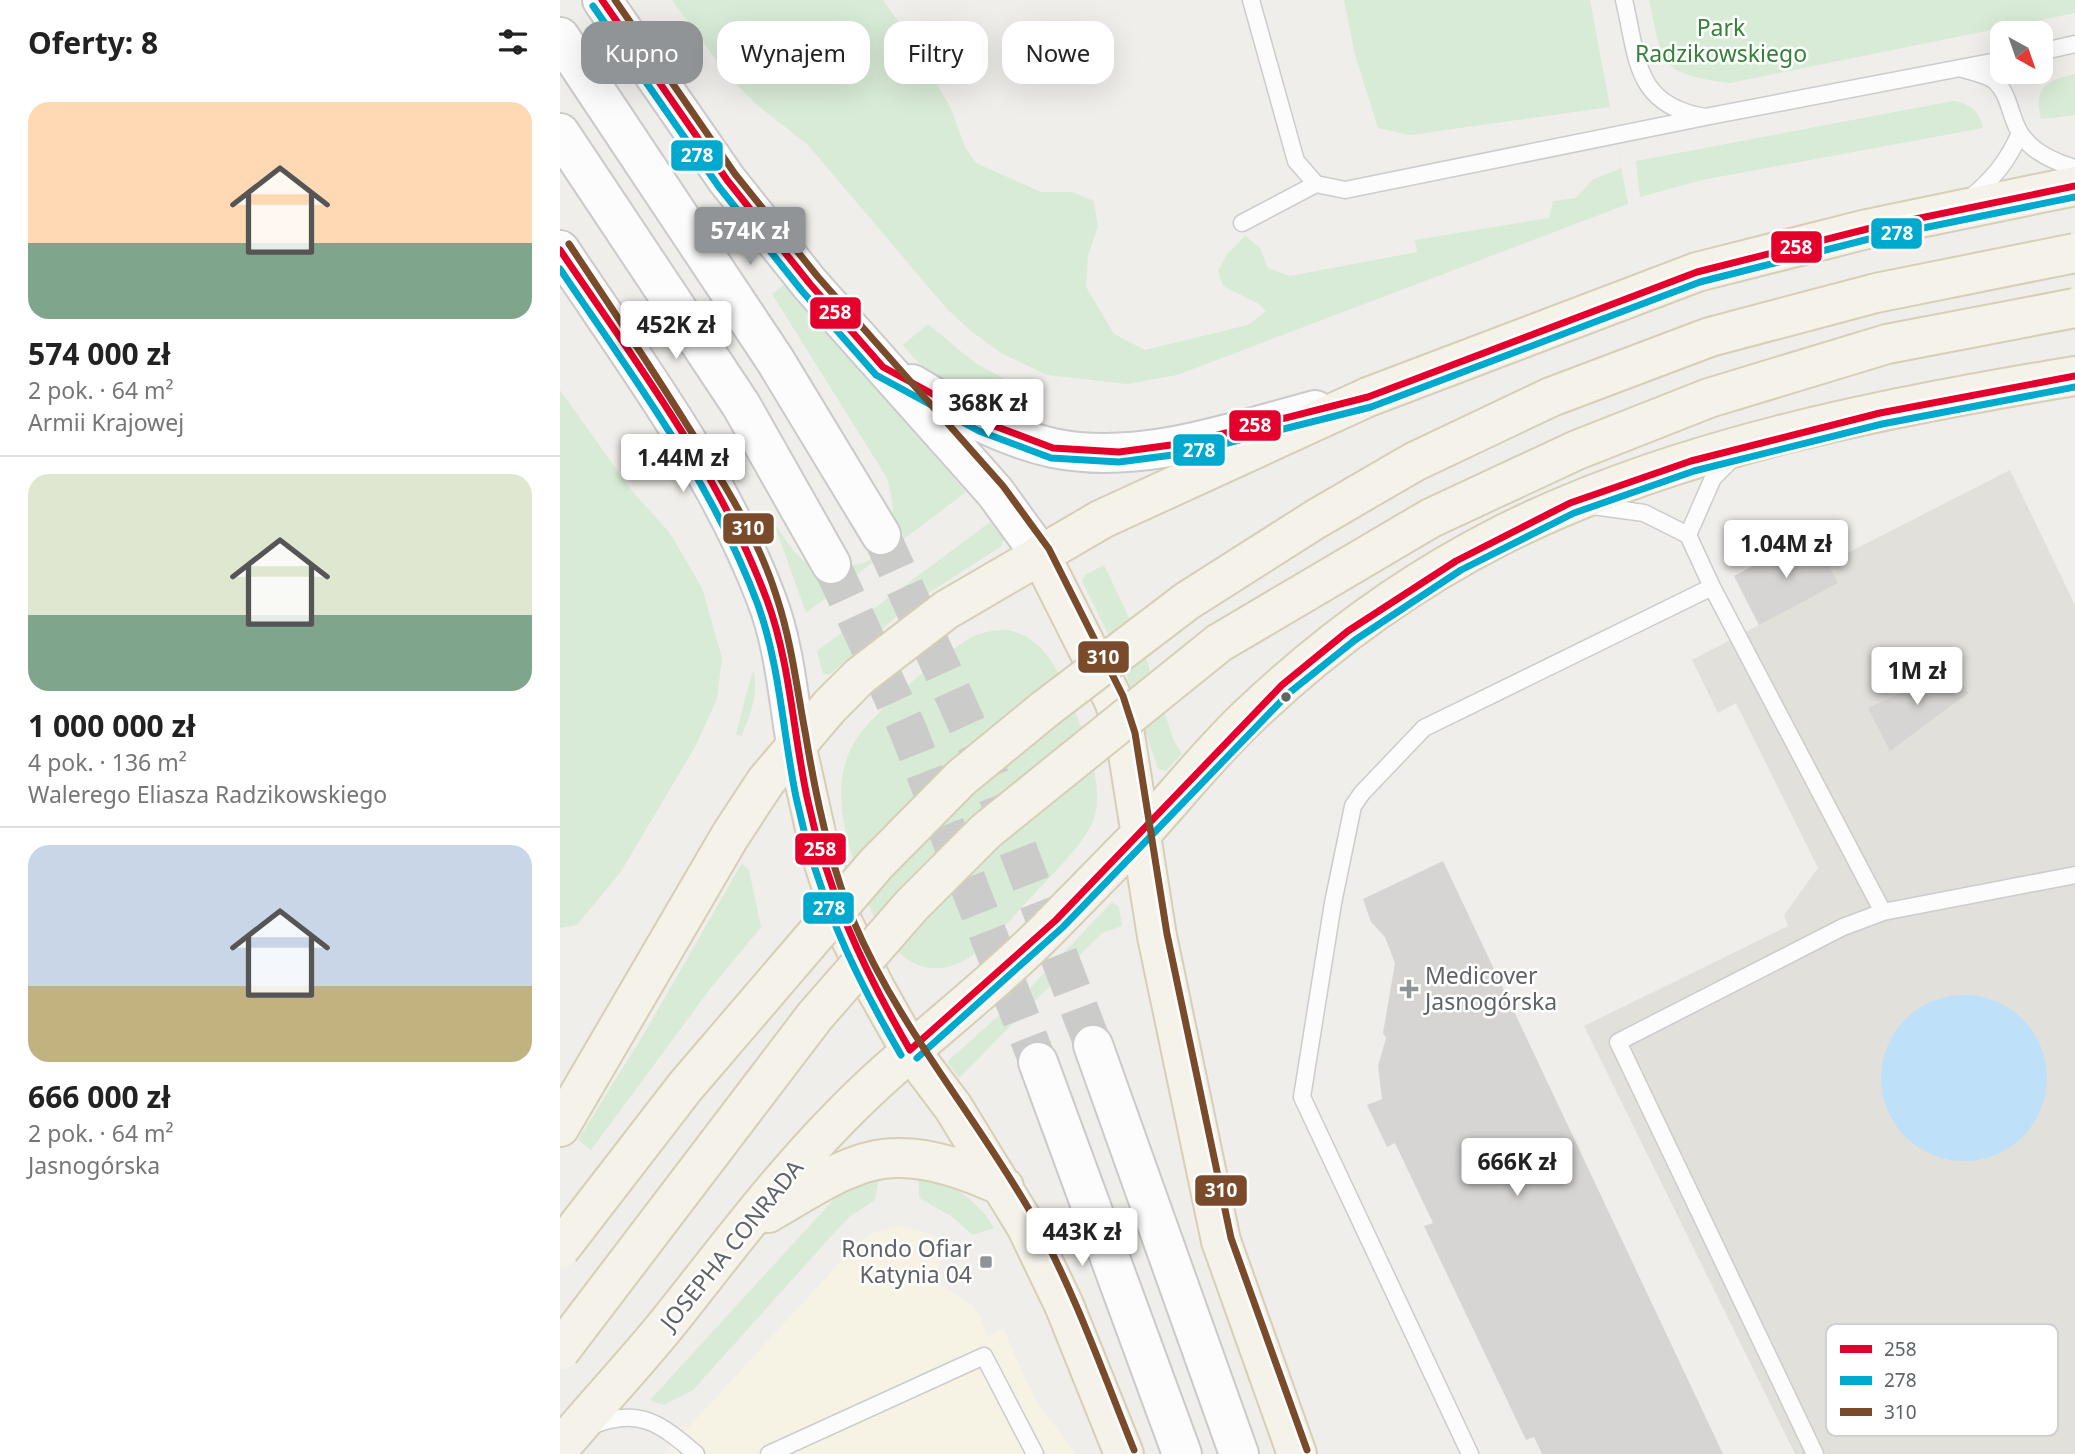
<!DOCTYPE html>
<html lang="pl">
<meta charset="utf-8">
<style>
:root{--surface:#fff;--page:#f2f2f2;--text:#222;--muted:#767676;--line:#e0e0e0;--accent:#919496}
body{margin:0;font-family:"Noto Sans",sans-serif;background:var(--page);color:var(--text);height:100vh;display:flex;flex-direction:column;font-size:26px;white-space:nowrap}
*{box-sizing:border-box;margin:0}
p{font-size:23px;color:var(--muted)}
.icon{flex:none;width:38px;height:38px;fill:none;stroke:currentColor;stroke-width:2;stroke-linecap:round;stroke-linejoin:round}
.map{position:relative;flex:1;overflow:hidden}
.panel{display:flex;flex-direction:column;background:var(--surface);width:560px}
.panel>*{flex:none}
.guide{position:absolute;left:21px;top:21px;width:665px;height:63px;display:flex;gap:14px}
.needle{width:46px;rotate:140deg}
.buttons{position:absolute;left:1430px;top:21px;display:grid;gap:14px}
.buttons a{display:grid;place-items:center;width:63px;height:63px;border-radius:14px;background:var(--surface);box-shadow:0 7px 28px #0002;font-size:35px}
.price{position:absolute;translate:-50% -60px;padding:0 16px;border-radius:7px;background:#fff;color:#222;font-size:23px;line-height:46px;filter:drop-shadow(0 2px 4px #0008)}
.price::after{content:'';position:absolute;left:50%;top:42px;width:21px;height:16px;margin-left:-10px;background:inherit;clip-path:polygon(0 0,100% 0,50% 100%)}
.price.active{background:var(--accent);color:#fff}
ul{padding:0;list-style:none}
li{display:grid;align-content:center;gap:14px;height:371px;padding:0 28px}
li+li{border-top:2px solid var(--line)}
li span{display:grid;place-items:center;height:217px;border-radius:21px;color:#555}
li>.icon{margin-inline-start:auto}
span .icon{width:126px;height:126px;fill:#fffc;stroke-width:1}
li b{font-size:30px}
h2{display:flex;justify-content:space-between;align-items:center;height:84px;padding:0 28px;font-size:30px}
.pill{padding:0 24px;border-radius:21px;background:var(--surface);box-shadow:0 7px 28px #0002;font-size:24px;line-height:63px}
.pill.active{background:var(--accent);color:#fff}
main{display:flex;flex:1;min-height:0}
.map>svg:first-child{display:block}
.commercial{fill:#f7f3e4}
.education{fill:#e2e0da}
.green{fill:#d8ebd6}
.water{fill:#bfe0f9}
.building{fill:#d6d5d3}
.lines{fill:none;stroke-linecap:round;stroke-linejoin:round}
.secondary-tunnel{stroke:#cbcbca;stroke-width:38;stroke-dasharray:38 19;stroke-linecap:butt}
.service-casing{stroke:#cbcccc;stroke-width:19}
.secondary-casing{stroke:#cacacb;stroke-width:42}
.primary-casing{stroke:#d7ceb8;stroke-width:42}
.service{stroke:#fdfcfc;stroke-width:16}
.secondary{stroke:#fdfcfc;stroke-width:38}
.primary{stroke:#f4f2e9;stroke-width:38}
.primary-bridge-casing{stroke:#d7ceb8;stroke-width:42;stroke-linecap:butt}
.primary-bridge{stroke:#f4f2e9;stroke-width:38}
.bus-1-casing{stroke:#fff;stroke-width:12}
.bus-2-casing{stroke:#fff;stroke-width:12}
.bus-3-casing{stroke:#fff;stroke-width:12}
.bus-1{stroke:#e4002b;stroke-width:7}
.bus-2{stroke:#00a9ce;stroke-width:7}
.bus-3{stroke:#7a4b2a;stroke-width:7}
.bus-dot{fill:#5f6368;stroke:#fff;stroke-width:2.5}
.poi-dot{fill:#919496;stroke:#fff;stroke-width:2.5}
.labels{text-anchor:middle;stroke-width:5;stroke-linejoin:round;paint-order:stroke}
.park-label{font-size:23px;fill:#348238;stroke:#fff}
.poi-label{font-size:23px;fill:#5f6368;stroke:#fff;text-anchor:start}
.street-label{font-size:23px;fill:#5f6368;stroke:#fff}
.key{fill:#fff;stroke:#cfd0d2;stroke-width:2}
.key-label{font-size:19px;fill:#5f6368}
.line-badge{stroke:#fff;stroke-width:2.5}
.badge-label{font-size:19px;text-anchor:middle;font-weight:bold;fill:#fff}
</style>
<main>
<section class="panel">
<h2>Oferty: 8<svg class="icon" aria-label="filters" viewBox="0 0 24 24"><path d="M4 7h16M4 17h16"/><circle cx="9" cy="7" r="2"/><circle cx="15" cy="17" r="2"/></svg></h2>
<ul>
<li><span style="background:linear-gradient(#ffd9b3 65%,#7fa58c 0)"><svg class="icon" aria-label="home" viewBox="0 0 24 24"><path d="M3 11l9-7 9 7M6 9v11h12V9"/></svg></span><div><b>574 000 zł</b><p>2 pok. · 64 m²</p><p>Armii Krajowej</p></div></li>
<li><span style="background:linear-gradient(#dfe7d0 65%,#7fa58c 0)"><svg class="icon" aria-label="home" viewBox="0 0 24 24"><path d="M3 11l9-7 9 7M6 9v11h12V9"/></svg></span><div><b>1 000 000 zł</b><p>4 pok. · 136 m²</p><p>Walerego Eliasza Radzikowskiego</p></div></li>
<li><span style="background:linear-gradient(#c9d6e8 65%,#c2b280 0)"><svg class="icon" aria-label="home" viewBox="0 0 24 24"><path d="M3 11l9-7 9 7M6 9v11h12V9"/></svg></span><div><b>666 000 zł</b><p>2 pok. · 64 m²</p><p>Jasnogórska</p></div></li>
</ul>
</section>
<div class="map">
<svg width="1515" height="1454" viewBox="0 0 1515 1454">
<rect width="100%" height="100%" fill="#efeeea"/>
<path class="commercial" d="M 340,1226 L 371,1234 L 384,1243 L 388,1251 L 379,1264 L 377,1275 L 380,1285 L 411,1304 L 420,1315 L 427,1337 L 443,1329 L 476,1401 L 516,1454 L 104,1454 L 296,1245 L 313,1233 Z"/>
<path class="education" d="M 1450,470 L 1515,605 L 1515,1454 L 1235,1454 L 1024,1026 L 1228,926 L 1224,915 L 1258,868 L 1176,703 L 1158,713 L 1132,660 L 1199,625 L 1174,576 L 1253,535 L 1268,563 Z"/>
<path class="green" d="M 112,0 L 323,0 L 359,51 L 391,109 L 405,147 L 416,163 L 481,192 L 512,192 L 534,201 L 538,227 L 528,255 L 526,287 L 554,334 L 585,350 L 688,325 L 706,311 L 699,304 L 663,286 L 658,271 L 667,254 L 685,236 L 700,248 L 708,268 L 730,276 L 857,252 L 855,240 L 989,218 L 993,201 L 1016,198 L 1032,180 L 1061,168 L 1050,107 L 850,135 L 818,128 L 795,55 L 784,0 L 1030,0 L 1068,204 L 617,375 L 567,384 L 487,375 L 441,353 L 411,331 L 388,310 L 247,144 L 197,105 L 168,76 Z
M 1089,0 L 1515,0 L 1515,13 L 1170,83 C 1099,74 1103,65 1089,0 Z
M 1515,74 L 1515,115 L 1481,119 C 1473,89 1486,80 1515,74 Z
M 1393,101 C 1410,104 1419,110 1423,128 L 1142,180 L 1080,197 L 1076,161 Z
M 225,284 L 406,492 L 246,613 L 214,523 C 223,535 234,556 249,564 C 255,566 265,566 271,566 C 329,572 342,525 327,478 L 212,294 Z
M 368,324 L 415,363 L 475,395 L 480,415 L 476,427 L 470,426 L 371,377 L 343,345 Z
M 0,390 L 72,491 L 110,533 L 142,588 L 162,658 L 157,699 L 135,747 L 60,873 L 17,925 L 0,928 Z
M 430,522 L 443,539 L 442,546 L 350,605 L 269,675 L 263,674 L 257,651 Z
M 544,565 L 581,643 L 614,741 L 622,754 L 606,771 L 598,769 L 562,662 L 522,581 L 525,575 Z
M 448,630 C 482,638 494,663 507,692 C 521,725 544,779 535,815 C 529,840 492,874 474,894 C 454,915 434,941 410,957 C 356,991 322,942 306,897 C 293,862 277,815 282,778 C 284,764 289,750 297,738 C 315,712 388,647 417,635 C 427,631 437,630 448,630 Z
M 194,672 C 198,696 191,714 181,736 L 176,734 L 192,673 Z
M 182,863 L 189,870 L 201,927 L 150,989 L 31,1150 L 18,1140 L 85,1032 Z
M 552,902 L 559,907 L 562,926 L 542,933 L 399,1078 L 388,1063 L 389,1060 L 472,986 Z
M 359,1176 C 391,1182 418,1200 434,1228 L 413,1235 L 391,1216 L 359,1198 Z
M 319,1177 L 315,1200 L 289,1217 L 274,1233 L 133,1390 L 104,1405 L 90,1400 L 275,1198 L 296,1184 Z"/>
<path class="water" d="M1321 1078a83 83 0 1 1 166 0a83 83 0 1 1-166 0Z"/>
<path class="building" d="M 1253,535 L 1278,583 L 1199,625 L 1174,576 Z
M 1395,668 L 1408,693 L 1330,751 L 1308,708 Z
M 883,861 L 1163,1454 L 982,1454 L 974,1437 L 966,1440 L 864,1226 L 873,1223 L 835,1143 L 827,1147 L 807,1105 L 822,1099 L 818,1066 L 826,1038 L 823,1033 L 835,963 L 825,937 L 811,922 L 803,899 Z"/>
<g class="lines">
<path class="secondary-tunnel" d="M 321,535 L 428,771 L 533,1045
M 271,564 L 348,730 L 478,1062"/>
<defs>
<path id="service" d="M 691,0 L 736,161 L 756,184 L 785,190 L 1145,117
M 1064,0 C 1078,59 1074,105 1145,117 L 1442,60
M 1480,52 L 1515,44
M 1400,68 C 1411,72 1429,75 1436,82 C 1450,96 1450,117 1460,133 C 1471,151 1495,162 1515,168
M 1409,199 C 1433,179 1448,161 1460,133
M 682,223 L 756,184
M 1128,535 L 1153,478 L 1174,457
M 1152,587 L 1323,912
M 31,1426 C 79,1406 101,1424 136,1454
M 209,1454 L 424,1356 L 475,1454
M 910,1454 L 742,1097 L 773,903 L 793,806 L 802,793 L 864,728 L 1152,587 L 1128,535 L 1084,513 L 1033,506
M 1255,1454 L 1058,1042 L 1283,927 L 1323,912 L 1515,875"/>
<path id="secondary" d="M 42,0 L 167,180 L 250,284 L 435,492 L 480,554
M 0,37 L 215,360 L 321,535
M 0,133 L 181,405 L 271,564
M 0,250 C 74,361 158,472 206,598 C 224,644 228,695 236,744
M 352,384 C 395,410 443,437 493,448 C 580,466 672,432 755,410
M 533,1045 L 679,1454
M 478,1062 L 622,1454"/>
<path id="primary" d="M 480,554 L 554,701 L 565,735 L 597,936 L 661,1241 L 737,1454
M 236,744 L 260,851 L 283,923 L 314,986 L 350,1050 L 393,1107 L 466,1226 L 504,1305 L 564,1454
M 0,1127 L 170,836 L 206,781 L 270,706 L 300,676 L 386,610 L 542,519 L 808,397 L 1137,272 L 1307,229 L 1515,186
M 208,1213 C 246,1192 291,1158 336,1158 C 373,1157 411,1172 444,1187
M 0,1448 C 35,1406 73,1366 107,1324 C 163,1254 217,1181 280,1117 C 345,1050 422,996 487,930 C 518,898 550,866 581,834 C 618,794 652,750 692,713 C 766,643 851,581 942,535 C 1115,448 1325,407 1515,376"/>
</defs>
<use href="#service" class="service-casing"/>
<use href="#secondary" class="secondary-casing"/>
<use href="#primary" class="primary-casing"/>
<use href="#service" class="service"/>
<use href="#secondary" class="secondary"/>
<use href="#primary" class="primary"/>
<defs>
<path id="primary-bridge" d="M 0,1249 L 125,1087 L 316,864 L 401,778 L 485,709 L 627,601 L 756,519 L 854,462 L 991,397 L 1150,337 L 1316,293 L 1515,253
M 0,1351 L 255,1016 L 352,905 L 426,831 L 659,643 L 871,518 L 1017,450 L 1149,398 L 1327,344 L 1515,308"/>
</defs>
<use href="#primary-bridge" class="primary-bridge-casing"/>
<use href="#primary-bridge" class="primary-bridge"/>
<defs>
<path id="bus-1" d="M 42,0 L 167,180 L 250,284 L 323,367 L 424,422 L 493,448 L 559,452 L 626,443 L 808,397 L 1137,272 L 1307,229 L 1515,186
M 0,250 C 76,362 159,472 207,600 C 230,662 233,732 247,797 C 267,891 302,967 350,1050
M 350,1050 L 496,920 L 722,685 L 788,631 L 896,561 L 1010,503 L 1131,461 L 1320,413 L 1515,376"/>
<path id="bus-2" d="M 33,6 L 159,187 L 242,291 L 316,375 L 419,431 L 491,458 L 559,462 L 628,453 L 811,407 L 1140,282 L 1309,239 L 1515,197
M 0,269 C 72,376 153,483 198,605 C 220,666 223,734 236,797 C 257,895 291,969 341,1055
M 357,1058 L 503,927 L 729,693 L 795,640 L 901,570 L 1014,513 L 1134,471 L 1322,424 L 1515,387"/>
<path id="bus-3" d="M 55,0 L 175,174 L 258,277 L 443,486 L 489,549 L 563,696 L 575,733 L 607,934 L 671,1238 L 747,1450
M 9,244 C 49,304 89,364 127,425 C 162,480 198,536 217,598 C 232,644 237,690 246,737 C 256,798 270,864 293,920 C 339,1029 418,1118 475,1220 C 515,1293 543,1373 574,1450"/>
</defs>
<use href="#bus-1" class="bus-1-casing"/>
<use href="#bus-2" class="bus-2-casing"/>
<use href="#bus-3" class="bus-3-casing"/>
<use href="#bus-1" class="bus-1"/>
<use href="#bus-2" class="bus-2"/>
<use href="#bus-3" class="bus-3"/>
</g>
<circle class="bus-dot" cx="726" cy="697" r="6"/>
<g class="poi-dot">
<path d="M845.5 978.5h7v7h7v7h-7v7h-7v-7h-7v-7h7z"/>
<rect x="419" y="1255" width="14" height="14" rx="3.5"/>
</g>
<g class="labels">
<g class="park-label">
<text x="1161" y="36">Park<tspan x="1161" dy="26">Radzikowskiego</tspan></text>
</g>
<g class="poi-label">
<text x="865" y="984">Medicover<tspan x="865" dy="26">Jasnogórska</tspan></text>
<text x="412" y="1257" text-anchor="end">Rondo Ofiar<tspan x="412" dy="26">Katynia 04</tspan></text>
</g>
<g class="street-label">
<text transform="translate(172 1245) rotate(-51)" y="8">JOSEPHA CONRADA</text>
</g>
</g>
<rect x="1266" y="1324" width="232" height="112" rx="10" class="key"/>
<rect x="1280" y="1345" width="32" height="8" fill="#e4002b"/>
<rect x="1280" y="1376" width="32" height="9" fill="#00a9ce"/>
<rect x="1280" y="1408" width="32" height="8" fill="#7a4b2a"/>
<g class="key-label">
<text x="1324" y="1356">258</text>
<text x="1324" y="1387">278</text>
<text x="1324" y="1419">310</text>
</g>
<g class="line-badge">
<rect x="110" y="139" width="54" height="33" rx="7" fill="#00a9ce"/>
<rect x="1310" y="217" width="53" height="33" rx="7" fill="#00a9ce"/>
<rect x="1210" y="230" width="53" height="34" rx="7" fill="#e4002b"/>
<rect x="249" y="296" width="53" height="34" rx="7" fill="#e4002b"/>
<rect x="668" y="409" width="54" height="33" rx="7" fill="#e4002b"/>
<rect x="612" y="433" width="54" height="34" rx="7" fill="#00a9ce"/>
<rect x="162" y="512" width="53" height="33" rx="7" fill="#7a4b2a"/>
<rect x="517" y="640" width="53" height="34" rx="7" fill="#7a4b2a"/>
<rect x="234" y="832" width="53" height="34" rx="7" fill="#e4002b"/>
<rect x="242" y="891" width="53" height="34" rx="7" fill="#00a9ce"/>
<rect x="634" y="1174" width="54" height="33" rx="7" fill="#7a4b2a"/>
</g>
<g class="badge-label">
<text x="137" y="162">278</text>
<text x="1337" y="240">278</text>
<text x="1236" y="254">258</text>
<text x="275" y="319">258</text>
<text x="695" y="432">258</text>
<text x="639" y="457">278</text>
<text x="188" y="535">310</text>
<text x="543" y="664">310</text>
<text x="260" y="856">258</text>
<text x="269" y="915">278</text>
<text x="661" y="1197">310</text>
</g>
</svg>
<div class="buttons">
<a><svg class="needle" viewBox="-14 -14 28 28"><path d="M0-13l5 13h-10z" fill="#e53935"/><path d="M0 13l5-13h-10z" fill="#767676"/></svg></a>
</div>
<b class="price active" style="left:190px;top:267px">574K zł</b>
<b class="price" style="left:116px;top:361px">452K zł</b>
<b class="price" style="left:428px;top:439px">368K zł</b>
<b class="price" style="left:123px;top:494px">1.44M zł</b>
<b class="price" style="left:1226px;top:580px">1.04M zł</b>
<b class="price" style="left:1357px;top:707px">1M zł</b>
<b class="price" style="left:957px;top:1198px">666K zł</b>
<b class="price" style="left:522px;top:1268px">443K zł</b>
<div class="guide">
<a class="pill active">Kupno</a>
<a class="pill">Wynajem</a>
<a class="pill">Filtry</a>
<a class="pill">Nowe</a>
</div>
</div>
</main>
